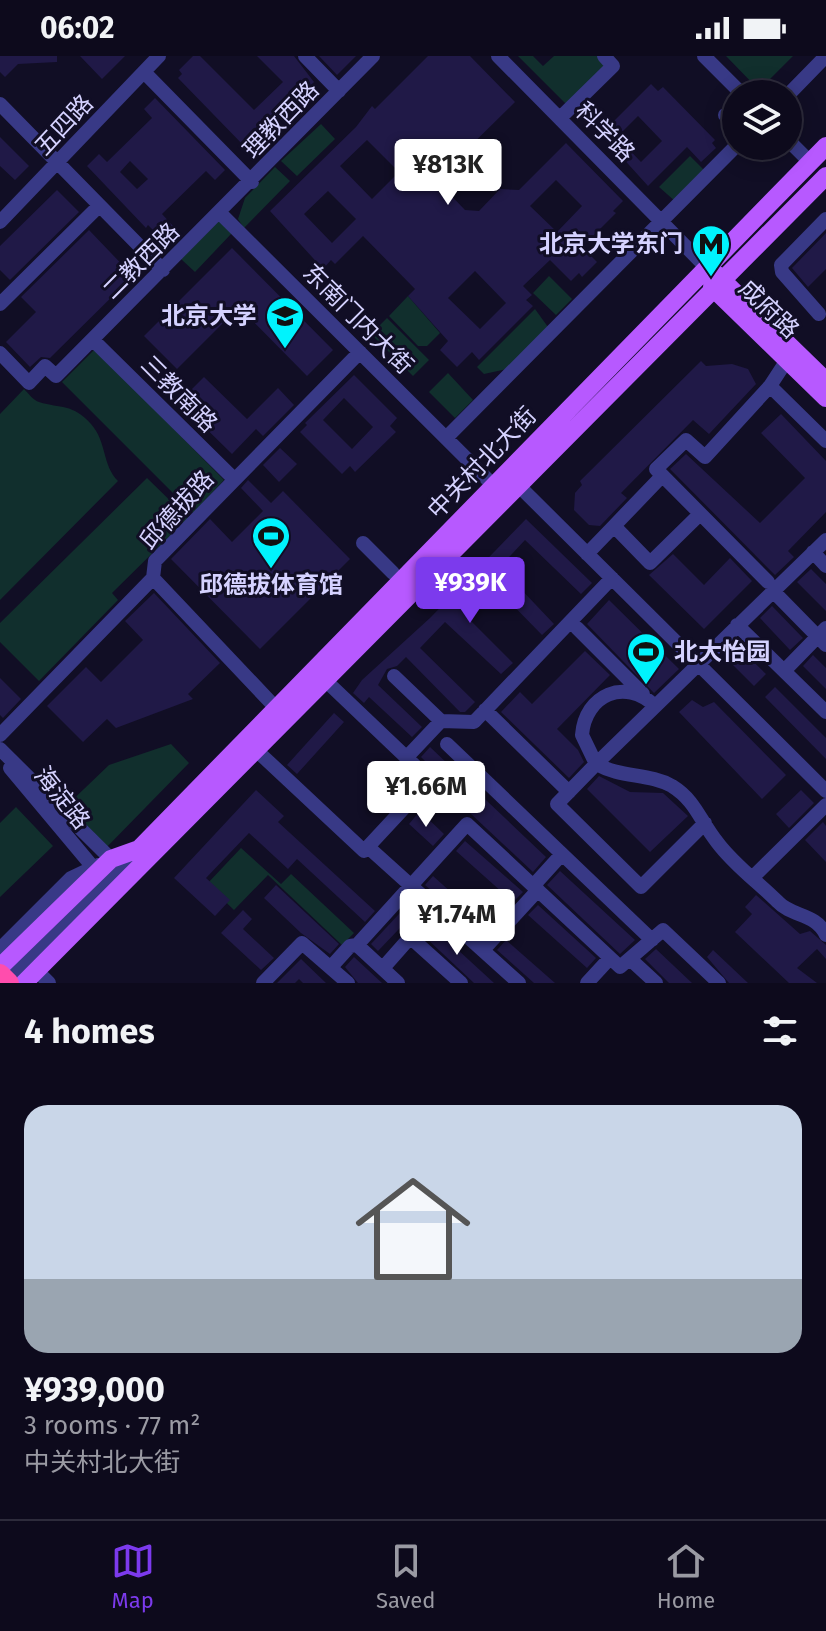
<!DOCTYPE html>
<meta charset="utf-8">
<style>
:root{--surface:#0d0a1c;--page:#1b1829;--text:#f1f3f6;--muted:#9a9aa3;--line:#2d2b3b;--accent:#7c3aed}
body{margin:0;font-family:"Fira Sans","Noto Sans SC",sans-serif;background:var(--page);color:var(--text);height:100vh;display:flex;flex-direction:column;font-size:30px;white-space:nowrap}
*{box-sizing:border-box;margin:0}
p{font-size:26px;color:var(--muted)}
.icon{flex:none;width:44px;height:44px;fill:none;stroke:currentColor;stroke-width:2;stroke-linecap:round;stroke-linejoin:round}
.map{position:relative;height:927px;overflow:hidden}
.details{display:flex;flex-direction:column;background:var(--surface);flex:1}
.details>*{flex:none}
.controls{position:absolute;left:722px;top:24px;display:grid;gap:16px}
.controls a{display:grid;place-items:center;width:80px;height:80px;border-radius:50%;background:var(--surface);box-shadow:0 4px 20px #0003,0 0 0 2px var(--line);font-size:40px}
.price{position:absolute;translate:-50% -68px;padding:0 18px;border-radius:8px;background:#fff;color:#222;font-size:26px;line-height:52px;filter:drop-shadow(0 2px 4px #0008)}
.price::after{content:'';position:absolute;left:50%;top:48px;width:24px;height:18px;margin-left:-12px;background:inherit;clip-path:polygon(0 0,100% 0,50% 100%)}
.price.active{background:var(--accent);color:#fff}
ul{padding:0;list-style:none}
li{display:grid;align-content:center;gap:16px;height:424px;padding:0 24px}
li+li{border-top:2px solid var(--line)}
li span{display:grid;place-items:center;height:248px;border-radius:24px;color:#555}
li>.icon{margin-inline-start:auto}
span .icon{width:144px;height:144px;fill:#fffc;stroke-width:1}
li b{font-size:34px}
h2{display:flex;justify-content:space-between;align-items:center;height:96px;padding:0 24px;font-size:34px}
.status{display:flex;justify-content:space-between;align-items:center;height:56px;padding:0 40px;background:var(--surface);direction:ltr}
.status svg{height:22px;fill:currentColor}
.tab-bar{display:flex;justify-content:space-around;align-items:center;height:112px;border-top:2px solid var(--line);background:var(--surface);font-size:22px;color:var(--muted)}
.tab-bar a{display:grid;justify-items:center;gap:4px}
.tab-bar .active{color:var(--accent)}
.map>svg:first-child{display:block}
.green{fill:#112f2d}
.building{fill:#201947;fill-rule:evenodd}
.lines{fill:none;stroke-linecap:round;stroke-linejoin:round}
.minor{stroke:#383986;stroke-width:14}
.major{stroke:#b759ff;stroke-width:18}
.highway{stroke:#ff4dad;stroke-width:20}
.labels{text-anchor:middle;stroke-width:6;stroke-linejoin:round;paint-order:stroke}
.street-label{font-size:24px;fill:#d5d2ff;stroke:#110e25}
.poi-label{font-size:24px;font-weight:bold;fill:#d5d2ff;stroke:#110e25;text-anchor:end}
</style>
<div class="status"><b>06:02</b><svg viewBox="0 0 49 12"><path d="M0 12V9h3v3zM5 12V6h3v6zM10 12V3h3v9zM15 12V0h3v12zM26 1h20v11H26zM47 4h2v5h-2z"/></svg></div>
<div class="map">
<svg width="826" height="927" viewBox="0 0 826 927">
<rect width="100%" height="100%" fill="#110e25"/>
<path class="green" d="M 518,0 L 533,0 L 543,10 L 554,0 L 614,0 L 566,48 Z
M 726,0 L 793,0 L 759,34 Z
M 321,68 L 335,83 L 297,120 L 281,105 Z
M 690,100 L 706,116 L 676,146 L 659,131 Z
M 275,111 L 290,125 L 244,172 L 238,163 L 245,142 Z
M 219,165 L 232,177 L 195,216 L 181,203 Z
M 549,220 L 572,243 L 556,259 L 533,237 Z
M 408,240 L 440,277 L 427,290 L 418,290 L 389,260 Z
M 535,253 L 548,271 L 507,313 L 484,318 L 477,311 Z
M 387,262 L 429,304 L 413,320 L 371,278 Z
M 95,293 L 224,424 L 193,457 L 62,326 Z
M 448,317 L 473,344 L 455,362 L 429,336 Z
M 24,333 C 28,337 34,345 39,346 C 61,353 72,347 91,368 C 107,386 102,409 118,425 L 0,544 L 0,358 Z
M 147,422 L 188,462 L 112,537 L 118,544 L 39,625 L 0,586 L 0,567 Z
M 171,688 L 189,707 L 102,796 L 61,755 L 109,709 Z
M 16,751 L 53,790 L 0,841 L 0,767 Z
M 241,792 L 281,828 L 291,818 L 354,877 L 342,889 L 268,819 L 234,854 L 207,828 Z"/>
<path class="building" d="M 0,0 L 57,0 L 57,6 L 18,8 L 5,21 L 0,16 Z
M 80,0 L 125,0 L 102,23 Z
M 193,0 L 200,0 L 254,54 L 283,26 L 257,0 L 294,0 L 314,26 L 247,93 L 178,22 L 182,18 L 179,14 Z
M 319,0 L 356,0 L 337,19 Z
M 428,0 L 470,0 L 515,46 L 448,112 L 439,104 L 438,126 L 465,154 L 479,155 L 500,133 L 519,134 L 566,87 L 623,145 L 613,155 L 616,157 L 582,191 L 597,206 L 582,221 L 579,217 L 571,225 L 550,204 L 523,230 L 532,239 L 526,244 L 533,250 L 479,304 L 472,296 L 457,311 L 440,294 L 448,285 L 408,240 L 415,233 L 363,180 L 335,208 L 331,204 L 323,213 L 270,155 L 356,71 L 372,50 L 375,53 ZM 367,84 L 399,116 L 372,143 L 340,110 ZM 556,124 L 582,150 L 557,176 L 530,150 ZM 328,135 L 356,163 L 332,187 L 304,158 ZM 475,215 L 506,247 L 480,273 L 448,242 Z
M 651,28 L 658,35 L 663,31 L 715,84 L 712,87 L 716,92 L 701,106 L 687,91 L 648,130 L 601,78 ZM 638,60 L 662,85 L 641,106 L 617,81 Z
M 155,42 L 225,114 L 215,124 L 206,115 L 162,158 L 174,171 L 162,183 L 148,169 L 146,172 L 87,110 L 99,98 L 107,106 L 152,62 L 144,53 ZM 130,105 L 148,123 L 137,133 L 120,116 Z
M 0,81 L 29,110 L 15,124 L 0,110 Z
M 57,134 L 79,156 L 10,224 L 0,214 L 0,190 Z
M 89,174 L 133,220 L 50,302 L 41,301 L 30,311 L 6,286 L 36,256 L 21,241 Z
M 826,177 L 826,213 L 808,231 L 792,212 Z
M 232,192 L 333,294 L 307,320 L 239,251 L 177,313 L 144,280 Z
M 701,305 L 706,310 L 732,308 L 748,313 L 756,328 L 709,378 L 693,364 L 621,437 L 627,442 L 600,470 L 589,469 L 574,454 L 575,437 L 582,429 L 580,425 Z
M 354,319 L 397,362 L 390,370 L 396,376 L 355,416 L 350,410 L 342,418 L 300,376 L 307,369 L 305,367 ZM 344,342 L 373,371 L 352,393 L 323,364 Z
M 204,321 L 247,363 L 278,332 L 294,349 L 263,380 L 256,373 L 232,398 L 179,346 Z
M 781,358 L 826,405 L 826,456 L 788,495 L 794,501 L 775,519 L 670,413 L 686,398 L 760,467 L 805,422 L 761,377 Z
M 280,392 L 297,408 L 279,426 L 263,409 Z
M 248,424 L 271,447 L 283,435 L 350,503 L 260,593 L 171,503 L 210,463 L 232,486 L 263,455 L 241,432 Z
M 526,463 L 592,527 L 581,538 L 525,484 L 500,511 L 554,568 L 542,579 L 494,530 L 465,559 L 513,607 L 501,618 L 445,566 L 420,592 L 475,646 L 465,656 L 460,656 L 406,601 L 397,610 L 387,613 L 378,629 L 422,671 L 412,681 L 369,641 L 364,647 L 353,637 L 362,624 L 430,562 Z
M 673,498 L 704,529 L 730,502 L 752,525 L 704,573 L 649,519 Z
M 811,513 L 826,528 L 826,555 L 797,526 Z
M 154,537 L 220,607 L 188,638 L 193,643 L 116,672 L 107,663 L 83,686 L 47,650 L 86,611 L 101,626 L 143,584 L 125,565 Z
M 609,544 L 679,613 L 654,637 L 587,568 Z
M 772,550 L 803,582 L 790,594 L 760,562 Z
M 734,587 L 766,618 L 754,630 L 723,599 Z
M 585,595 L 610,619 L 557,673 L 578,694 L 584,706 L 569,722 L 501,656 L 520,636 L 532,648 Z
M 813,599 L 826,612 L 826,633 L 803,610 Z
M 0,622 L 21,643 L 3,662 L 0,659 Z
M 775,631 L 826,682 L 826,703 L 765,641 Z
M 692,644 L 703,651 L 714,646 L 786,719 L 762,743 L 679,656 Z
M 334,657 L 344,666 L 297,718 L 287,709 Z
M 430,691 L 546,801 L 533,816 L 439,728 L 437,717 L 421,701 Z
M 599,720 L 630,736 L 663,737 L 688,760 L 650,796 L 587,733 Z
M 256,734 L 284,760 L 278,766 L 375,855 L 365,866 L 297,803 L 288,813 L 249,777 L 206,822 L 230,844 L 215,860 L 174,822 Z
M 801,734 L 814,747 L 789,772 L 776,758 Z
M 420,755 L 444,778 L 433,790 L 409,768 Z
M 823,766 L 826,770 L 826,806 L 805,784 Z
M 465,785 L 523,836 L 513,846 L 456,795 Z
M 560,815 L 635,884 L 620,898 L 547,829 Z
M 433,820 L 490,871 L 482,880 L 425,829 Z
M 276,829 L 339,888 L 330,898 L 301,877 L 264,842 Z
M 756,839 L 800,878 L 810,875 L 826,889 L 826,903 L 817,893 L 797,912 L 817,927 L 789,927 L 735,876 L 752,858 L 745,851 Z
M 412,844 L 420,851 L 378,895 L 371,888 Z
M 538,849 L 596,902 L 587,912 L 528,859 Z
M 243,854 L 252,863 L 243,873 L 274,902 L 261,914 L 221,877 Z
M 433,871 L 494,927 L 474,927 L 424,880 Z
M 506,884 L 555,927 L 534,927 L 497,894 Z
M 656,893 L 692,927 L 669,927 L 645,903 Z
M 713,894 L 748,927 L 729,927 L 707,901 Z
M 354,901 L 382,927 L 358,927 L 345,911 Z
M 301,903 L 326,927 L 303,927 L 299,923 L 295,927 L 277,927 Z"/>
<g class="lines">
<path class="minor" d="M 305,0 L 339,35
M 498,0 L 707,212
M 704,0 L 742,38
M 144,16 L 252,126
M 788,39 L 826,0
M 0,48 L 163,214
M 725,59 L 736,70
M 560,62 L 613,10 L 604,0
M 788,84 L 811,107
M 221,158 L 493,429
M 0,166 L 159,0
M 0,248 L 99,150
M 819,258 L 782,216 L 781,209 L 826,163
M 93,284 L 234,423
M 0,297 L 29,327 L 45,310 L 56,320 L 373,0
M 770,330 L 826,385
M 446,382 L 736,90
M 518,429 L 826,735
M 614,470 L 662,420
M 826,484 L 596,708 C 621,722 649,717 672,730 C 696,745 700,765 717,786 C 734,809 758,826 778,846 C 792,861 816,857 826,879
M 363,487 L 393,517
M 813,496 L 826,510
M 587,498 L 614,470 L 650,507 L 700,458
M 153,522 L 276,652
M 768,526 L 656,413 L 686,384 L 705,401 L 770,330 L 787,304
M 773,535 L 826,589
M 737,569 L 826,656
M 577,572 L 643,638
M 784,615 L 826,572
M 394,620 L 441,665 L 474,666 L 612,522
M 655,650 C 625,621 585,639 582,679 L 596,708 L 557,748 L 641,831 L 705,767
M 485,654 L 569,736
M 0,679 L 153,522 L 155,505 L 360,296
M 447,688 L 652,884
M 0,693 L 111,803 L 71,822 L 0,893
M 255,693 L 364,795 L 430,724 L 325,624
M 406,702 L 441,665
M 10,712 L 92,810
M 368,791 L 519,927
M 753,821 L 826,749
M 533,830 L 562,798
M 410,881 L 461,927
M 357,889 L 398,927
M 483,894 L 538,834
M 630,903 L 656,927
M 29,907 L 49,927
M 331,911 L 350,890 L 357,889 L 467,768 L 620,911 L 663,874 L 719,927
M 383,912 L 436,852
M 6,927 L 136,796
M 263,927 L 302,887 L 348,927
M 587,927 L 610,902"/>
<path class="major" d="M 716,218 L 826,325
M 712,231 L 826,342
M 0,911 L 111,803 L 139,793 L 826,90
M 24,927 L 826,120"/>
<path class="highway" d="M 0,918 L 9,927"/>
</g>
<defs>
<symbol id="metro-pin" viewBox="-11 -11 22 30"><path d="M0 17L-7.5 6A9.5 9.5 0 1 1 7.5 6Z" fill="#00f3fd" stroke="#110e25"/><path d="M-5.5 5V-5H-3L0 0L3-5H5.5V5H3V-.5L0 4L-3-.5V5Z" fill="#111"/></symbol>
<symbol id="university-pin" viewBox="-11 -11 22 30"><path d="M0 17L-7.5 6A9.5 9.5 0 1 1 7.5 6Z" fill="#00f3fd" stroke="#110e25"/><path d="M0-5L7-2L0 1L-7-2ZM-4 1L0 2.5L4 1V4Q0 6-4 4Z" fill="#111"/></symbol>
<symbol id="stadium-pin" viewBox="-11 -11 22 30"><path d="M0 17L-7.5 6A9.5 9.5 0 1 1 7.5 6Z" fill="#00f3fd" stroke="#110e25"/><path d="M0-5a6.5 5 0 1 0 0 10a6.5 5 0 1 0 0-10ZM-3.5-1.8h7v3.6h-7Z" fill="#111"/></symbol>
</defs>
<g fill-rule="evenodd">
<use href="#metro-pin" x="689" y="166" width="44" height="60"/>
<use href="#university-pin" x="263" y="238" width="44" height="60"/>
<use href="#stadium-pin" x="249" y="458" width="44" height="60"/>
<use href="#stadium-pin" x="624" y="574" width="44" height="60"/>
</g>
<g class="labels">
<g class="street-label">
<text transform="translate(281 64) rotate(-46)" y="8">理教西路</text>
<text transform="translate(64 69) rotate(-47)" y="8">五四路</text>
<text transform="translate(605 76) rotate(45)" y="8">科学路</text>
<text transform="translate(141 205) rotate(-45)" y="8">二教西路</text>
<text transform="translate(769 253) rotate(44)" y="8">成府路</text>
<text transform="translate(358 263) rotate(45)" y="8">东南门内大街</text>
<text transform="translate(179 338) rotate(45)" y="8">三教南路</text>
<text transform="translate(482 407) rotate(-46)" y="8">中关村北大街</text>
<text transform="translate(177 454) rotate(-48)" y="8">邱德拔路</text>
<text transform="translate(62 742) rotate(51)" y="8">海淀路</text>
</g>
<g class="poi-label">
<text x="683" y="196">北京大学东门</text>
<text x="257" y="268">北京大学</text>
<text x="271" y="537" text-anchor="middle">邱德拔体育馆</text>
<text x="674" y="604" text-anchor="start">北大怡园</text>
</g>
</g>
</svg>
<div class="controls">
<a><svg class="icon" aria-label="layers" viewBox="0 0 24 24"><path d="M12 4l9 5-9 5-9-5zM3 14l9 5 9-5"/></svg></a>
</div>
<b class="price" style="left:448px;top:151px">¥813K</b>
<b class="price active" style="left:470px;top:569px">¥939K</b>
<b class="price" style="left:426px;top:773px">¥1.66M</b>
<b class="price" style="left:457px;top:901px">¥1.74M</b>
</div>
<section class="details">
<h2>4 homes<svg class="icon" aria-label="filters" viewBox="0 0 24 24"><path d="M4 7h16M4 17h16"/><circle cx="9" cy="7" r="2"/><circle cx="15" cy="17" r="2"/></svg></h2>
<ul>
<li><span style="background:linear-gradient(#c9d6e8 70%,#9aa5b1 0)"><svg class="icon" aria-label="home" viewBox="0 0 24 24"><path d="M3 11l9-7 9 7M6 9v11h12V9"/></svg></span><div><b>¥939,000</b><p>3 rooms · 77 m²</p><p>中关村北大街</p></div></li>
</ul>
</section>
<nav class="tab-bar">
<a class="active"><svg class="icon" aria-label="map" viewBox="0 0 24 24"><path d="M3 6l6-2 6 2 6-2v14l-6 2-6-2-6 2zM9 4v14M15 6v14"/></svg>Map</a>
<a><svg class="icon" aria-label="saved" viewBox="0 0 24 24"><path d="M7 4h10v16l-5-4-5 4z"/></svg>Saved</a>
<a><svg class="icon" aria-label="home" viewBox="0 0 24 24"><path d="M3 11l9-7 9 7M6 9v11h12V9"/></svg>Home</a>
</nav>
